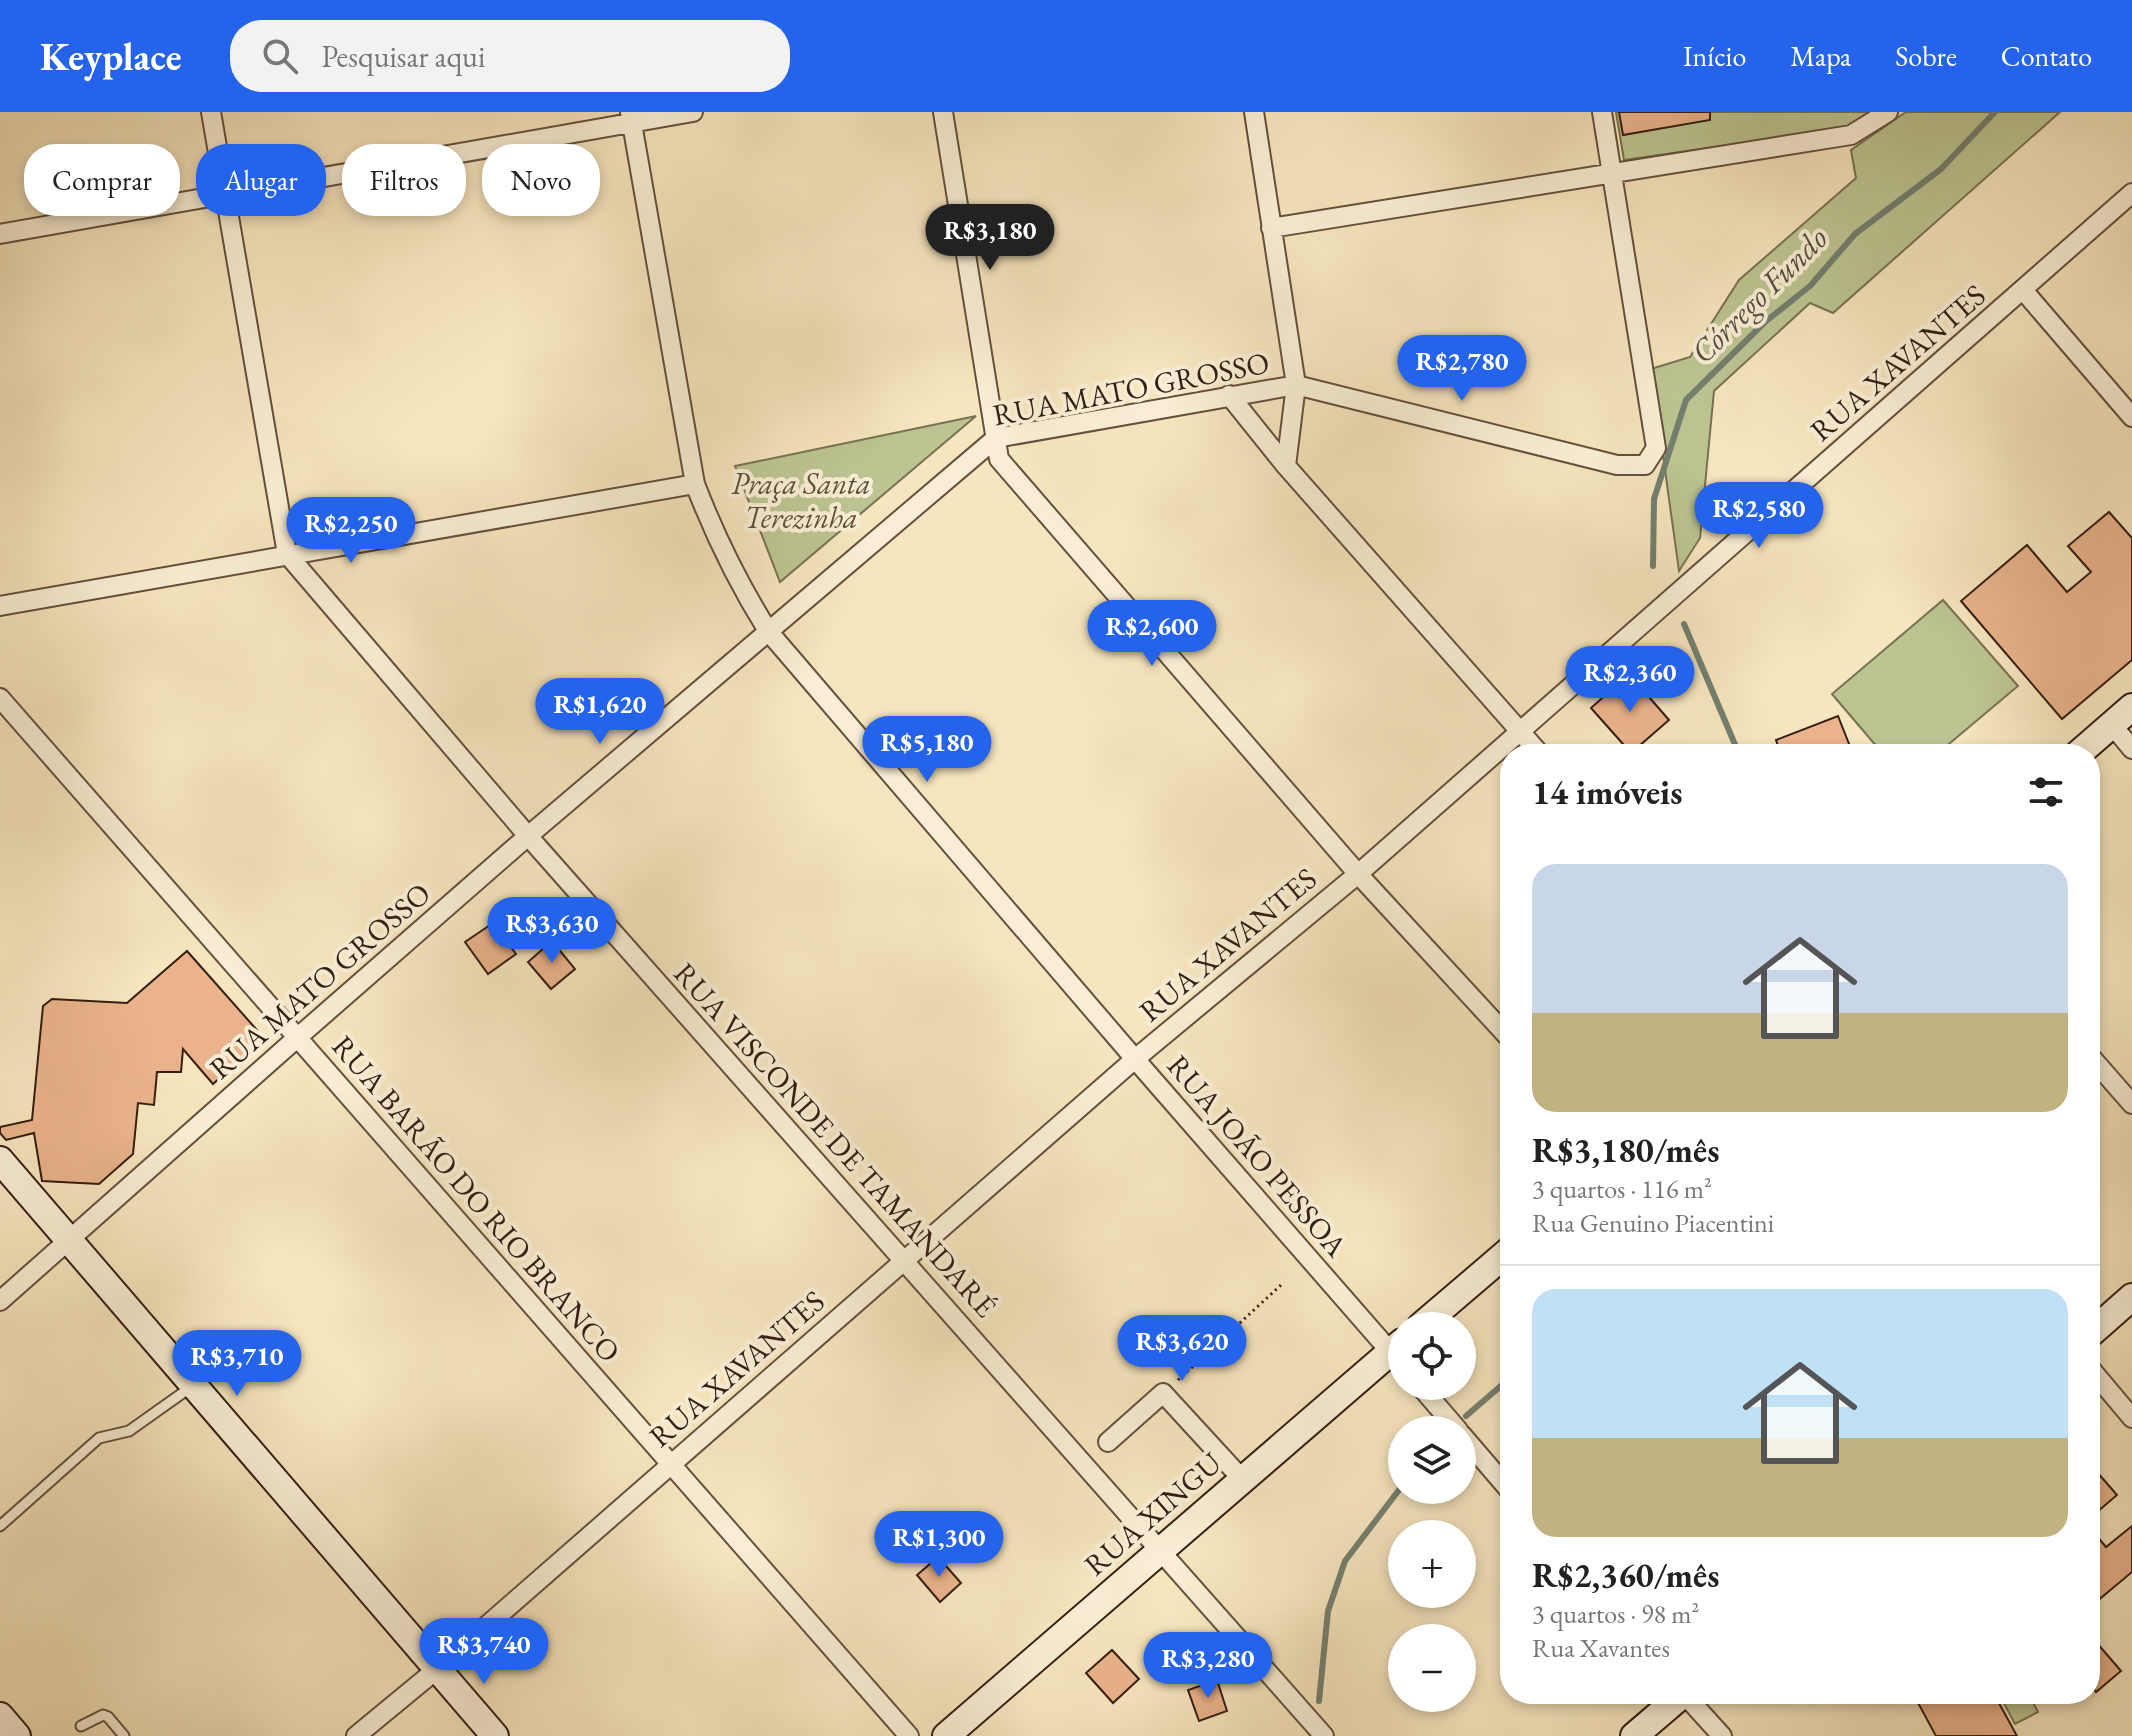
<!DOCTYPE html>
<html lang="pt">
<meta charset="utf-8">
<style>
:root{--surface:#fff;--page:#f2f2f2;--text:#222;--muted:#767676;--line:#e0e0e0;--accent:#2563eb}
body{margin:0;font-family:"EB Garamond",serif;background:var(--page);color:var(--text);height:100vh;display:flex;flex-direction:column;font-size:30px;white-space:nowrap}
*{box-sizing:border-box;margin:0}
p{font-size:26px;color:var(--muted)}
.icon{flex:none;width:44px;height:44px;fill:none;stroke:currentColor;stroke-width:2;stroke-linecap:round;stroke-linejoin:round}
.map{position:relative;flex:1;overflow:hidden}
.side{position:absolute;left:1500px;top:632px;width:600px;height:960px;display:flex;flex-direction:column;background:var(--surface);border-radius:32px;box-shadow:0 4px 12px #0003}
.side>*{flex:none}
.hud{position:absolute;left:24px;top:32px;width:760px;height:72px;display:flex;gap:16px}
.fabs{position:absolute;left:1388px;top:1200px;display:grid;gap:16px}
.fabs a{display:grid;place-items:center;width:88px;height:88px;border-radius:50%;background:var(--surface);box-shadow:0 4px 12px #0003;font-size:40px}
.price{position:absolute;translate:-50% -68px;padding:0 18px;border-radius:28px;background:var(--accent);color:#fff;font-size:26px;line-height:52px;filter:drop-shadow(0 2px 4px #0008)}
.price::after{content:'';position:absolute;left:50%;top:48px;width:24px;height:18px;margin-left:-12px;background:inherit;clip-path:polygon(0 0,100% 0,50% 100%)}
.price.active{background:#222;color:#fff}
ul{padding:0;list-style:none}
li{display:grid;align-content:center;gap:16px;height:424px;padding:0 32px}
li+li{border-top:2px solid var(--line)}
li span{display:grid;place-items:center;height:248px;border-radius:24px;color:#555}
li>.icon{margin-inline-start:auto}
span .icon{width:144px;height:144px;fill:#fffc;stroke-width:1}
li b{font-size:34px}
h2{display:flex;justify-content:space-between;align-items:center;height:96px;padding:0 32px;font-size:34px}
.tag{padding:0 28px;border-radius:32px;background:var(--surface);box-shadow:0 4px 12px #0003;font-size:28px;line-height:72px}
.tag.active{background:var(--accent);color:#fff}
header{display:flex;align-items:center;gap:48px;box-sizing:border-box;height:112px;padding:0 40px;background:var(--accent);color:#fff}
header strong{font-size:38px}
nav{display:flex;gap:44px;margin-inline-start:auto;font-size:28px}
.search{width:560px;height:72px;background:var(--page);display:flex;align-items:center;gap:20px;box-sizing:border-box;padding:0 28px;border-radius:32px;color:var(--muted);font-size:30px}
.map>svg:first-child{display:block}
.green{fill:#bcc592;stroke:#787252;stroke-width:2}
.lines{fill:none;stroke-linecap:round;stroke-linejoin:round}
.stream{stroke:#737f70;stroke-width:6}
.building{fill:#eab38b;stroke:#341e12;stroke-width:2}
.lane-casing{stroke:#64503d;stroke-width:13}
.street-casing{stroke:#64503d;stroke-width:22}
.secondary-casing{stroke:#341e12;stroke-width:30}
.path{stroke:#341e12;stroke-width:3;stroke-dasharray:2 4;stroke-linecap:butt}
.lane{stroke:#f9eed5;stroke-width:9}
.street{stroke:#f9eed5;stroke-width:18}
.secondary{stroke:#f9eed5;stroke-width:26}
.labels{text-anchor:middle;stroke-width:8;stroke-linejoin:round;paint-order:stroke}
.street-label{font-size:30px;fill:#341e12;stroke:#f9eed5}
.park-label{font-size:30px;font-style:italic;fill:#5d5038;stroke:#f9eed5}
.water-label{font-size:32px;font-style:italic;fill:#544e41;stroke:#f9eed5}
</style>
<header>
<strong>Keyplace</strong>
<div class="search"><svg class="icon" aria-label="search" viewBox="0 0 24 24"><circle cx="10" cy="10" r="6"/><path d="M15 15l6 6"/></svg>Pesquisar aqui</div>
<nav><a>Início</a><a>Mapa</a><a>Sobre</a><a>Contato</a></nav>
</header>
<div class="map">
<svg width="2132" height="1624" viewBox="0 0 2132 1624">
<rect width="100%" height="100%" fill="#f6e5be"/>
<filter id="stains"><feTurbulence type="fractalNoise" baseFrequency=".0025" numOctaves="4"/><feColorMatrix values="0 0 0 0 .2 0 0 0 0 .09 0 0 0 0 .02 0 0 0 .5 -.17"/></filter>
<radialGradient id="worn" r=".72"><stop offset=".6" stop-color="#630" stop-opacity="0"/><stop offset="1" stop-color="#630" stop-opacity=".3"/></radialGradient>
<path class="green" d="M 1616,0 L 1876,0 L 1848,16 L 1624,48 Z
M 1906,0 L 2060,0 L 1833,201 L 1810,191 L 1714,279 L 1700,426 L 1679,459 L 1651,257 L 1690,245 L 1739,168 L 1856,66 L 1851,38 Z
M 976,304 L 780,470 L 735,354 Z
M 1943,488 L 2018,574 L 1937,642 L 1883,642 L 1832,582 Z
M 1999,1582 L 2029,1582 L 2038,1600 L 2015,1612 Z"/>
<g class="lines">
<path class="stream" d="M 1653,454 L 1654,387 L 1686,288 L 1765,210 L 1810,174 L 1855,122 L 1941,57 L 1995,0
M 1684,512 L 1739,642
M 1466,1304 L 1510,1266
M 1319,1589 L 1328,1499 L 1345,1449 L 1402,1374"/>
</g>
<path class="building" d="M 1619,0 L 1710,0 L 1710,8 L 1623,23 Z
M 2109,400 L 2132,426 L 2132,548 L 2062,607 L 1961,489 L 2027,433 L 2067,480 L 2091,460 L 2068,434 Z
M 1629,562 L 1669,608 L 1631,641 L 1591,596 Z
M 1838,604 L 1853,642 L 1781,642 L 1776,628 Z
M 493,811 L 516,842 L 488,862 L 465,830 Z
M 552,829 L 575,857 L 551,877 L 528,850 Z
M 187,839 L 264,926 L 213,972 L 183,937 L 181,960 L 157,960 L 154,993 L 138,991 L 133,1042 L 99,1072 L 42,1069 L 34,1021 L 6,1028 L 0,1021 L 0,1015 L 32,1008 L 43,894 L 52,887 L 127,891 Z
M 2090,1352 L 2117,1383 L 2090,1406 Z
M 2132,1414 L 2132,1460 L 2090,1495 L 2090,1416 L 2106,1435 Z
M 938,1445 L 961,1471 L 940,1490 L 917,1463 Z
M 2090,1523 L 2121,1559 L 2096,1580 L 2090,1573 Z
M 1112,1538 L 1139,1567 L 1113,1591 L 1086,1561 Z
M 1217,1568 L 1227,1599 L 1199,1609 L 1188,1578 Z
M 1930,1582 L 1994,1582 L 2017,1624 L 1936,1624 L 1917,1589 Z"/>
<g class="lines">
<defs>
<path id="lane" d="M 0,1414 L 99,1326 L 129,1319 L 191,1275
M 81,1614 L 103,1603 L 108,1605 L 124,1624"/>
<path id="street" d="M 211,0 L 287,442 L 528,724 L 1324,1624
M 630,0 L 695,372 C 715,424 738,471 768,519 L 1135,947 L 1402,1253
M 943,0 L 999,347 L 1358,762 L 1510,927
M 1254,0 L 1296,273 L 1286,354
M 1271,116 L 1851,23 L 1888,0
M 0,122 L 693,0
M 2023,178 L 2132,305
M 1229,283 L 1286,354 L 1540,642
M 0,494 L 695,372
M 0,586 L 909,1624
M 2112,613 L 2132,637
M 2090,944 L 2132,992
M 0,1189 L 298,925 L 528,724 L 996,326 L 1296,273 L 1617,353 L 1645,353 L 1656,336 L 1602,0
M 2090,1256 L 2132,1306
M 1420,1274 L 1458,1318
M 1462,1323 L 1510,1379
M 1108,1330 L 1163,1281 L 1242,1367
M 1684,1582 L 1722,1624
M 356,1624 L 436,1558 L 1135,947 L 1358,762 L 2132,81"/>
<path id="secondary" d="M 2078,642 L 2132,595
M 0,1048 L 495,1624
M 1421,1214 L 1510,1138
M 2090,1222 L 2132,1185
M 0,1604 L 17,1624
M 946,1624 L 1402,1230
M 1634,1624 L 1683,1582"/>
</defs>
<use href="#lane" class="lane-casing"/>
<use href="#street" class="street-casing"/>
<use href="#secondary" class="secondary-casing"/>
<path class="path" d="M 1178,1268 L 1281,1173"/>
<use href="#lane" class="lane"/>
<use href="#street" class="street"/>
<use href="#secondary" class="secondary"/>
</g>
<g class="labels">
<g class="street-label">
<text transform="translate(1898 251) rotate(-41)" y="10">RUA XAVANTES</text>
<text transform="translate(1131 277) rotate(-11)" y="10">RUA MATO GROSSO</text>
<text transform="translate(1228 833) rotate(-40)" y="10">RUA XAVANTES</text>
<text transform="translate(320 869) rotate(-41)" y="10">RUA MATO GROSSO</text>
<text transform="translate(835 1028) rotate(48)" y="10">RUA VISCONDE DE TAMANDARÉ</text>
<text transform="translate(1257 1044) rotate(49)" y="10">RUA JOÃO PESSOA</text>
<text transform="translate(476 1087) rotate(49)" y="10">RUA BARÃO DO RIO BRANCO</text>
<text transform="translate(737 1257) rotate(-41)" y="10">RUA XAVANTES</text>
<text transform="translate(1153 1402) rotate(-41)" y="10">RUA XINGU</text>
</g>
<g class="park-label">
<text x="801" y="382">Praça Santa<tspan x="801" dy="34">Terezinha</tspan></text>
</g>
<g class="water-label">
<text transform="translate(1759 183) rotate(-45)" y="11">Córrego Fundo</text>
</g>
</g>
<rect width="100%" height="100%" filter="url(#stains)"/>
<rect width="100%" height="100%" fill="url(#worn)"/>
</svg>
<div class="fabs">
<a><svg class="icon" aria-label="locate" viewBox="0 0 24 24"><circle cx="12" cy="12" r="6"/><path d="M12 2v4M12 18v4M2 12h4M18 12h4"/></svg></a>
<a><svg class="icon" aria-label="layers" viewBox="0 0 24 24"><path d="M12 4l9 5-9 5-9-5zM3 14l9 5 9-5"/></svg></a>
<a>+</a>
<a>−</a>
</div>
<b class="price active" style="left:990px;top:160px">R$3,180</b>
<b class="price" style="left:1462px;top:291px">R$2,780</b>
<b class="price" style="left:1759px;top:438px">R$2,580</b>
<b class="price" style="left:351px;top:453px">R$2,250</b>
<b class="price" style="left:1152px;top:556px">R$2,600</b>
<b class="price" style="left:1630px;top:602px">R$2,360</b>
<b class="price" style="left:600px;top:634px">R$1,620</b>
<b class="price" style="left:927px;top:672px">R$5,180</b>
<b class="price" style="left:552px;top:853px">R$3,630</b>
<b class="price" style="left:1182px;top:1271px">R$3,620</b>
<b class="price" style="left:237px;top:1286px">R$3,710</b>
<b class="price" style="left:939px;top:1467px">R$1,300</b>
<b class="price" style="left:484px;top:1574px">R$3,740</b>
<b class="price" style="left:1208px;top:1588px">R$3,280</b>
<div class="hud">
<a class="tag">Comprar</a>
<a class="tag active">Alugar</a>
<a class="tag">Filtros</a>
<a class="tag">Novo</a>
</div>
<section class="side">
<h2>14 imóveis<svg class="icon" aria-label="filters" viewBox="0 0 24 24"><path d="M4 7h16M4 17h16"/><circle cx="9" cy="7" r="2"/><circle cx="15" cy="17" r="2"/></svg></h2>
<ul>
<li><span style="background:linear-gradient(#c9d6e8 60%,#c2b280 0)"><svg class="icon" aria-label="home" viewBox="0 0 24 24"><path d="M3 11l9-7 9 7M6 9v11h12V9"/></svg></span><div><b>R$3,180/mês</b><p>3 quartos · 116 m²</p><p>Rua Genuino Piacentini</p></div></li>
<li><span style="background:linear-gradient(#bfe0f5 60%,#c2b280 0)"><svg class="icon" aria-label="home" viewBox="0 0 24 24"><path d="M3 11l9-7 9 7M6 9v11h12V9"/></svg></span><div><b>R$2,360/mês</b><p>3 quartos · 98 m²</p><p>Rua Xavantes</p></div></li>
</ul>
</section>
</div>
